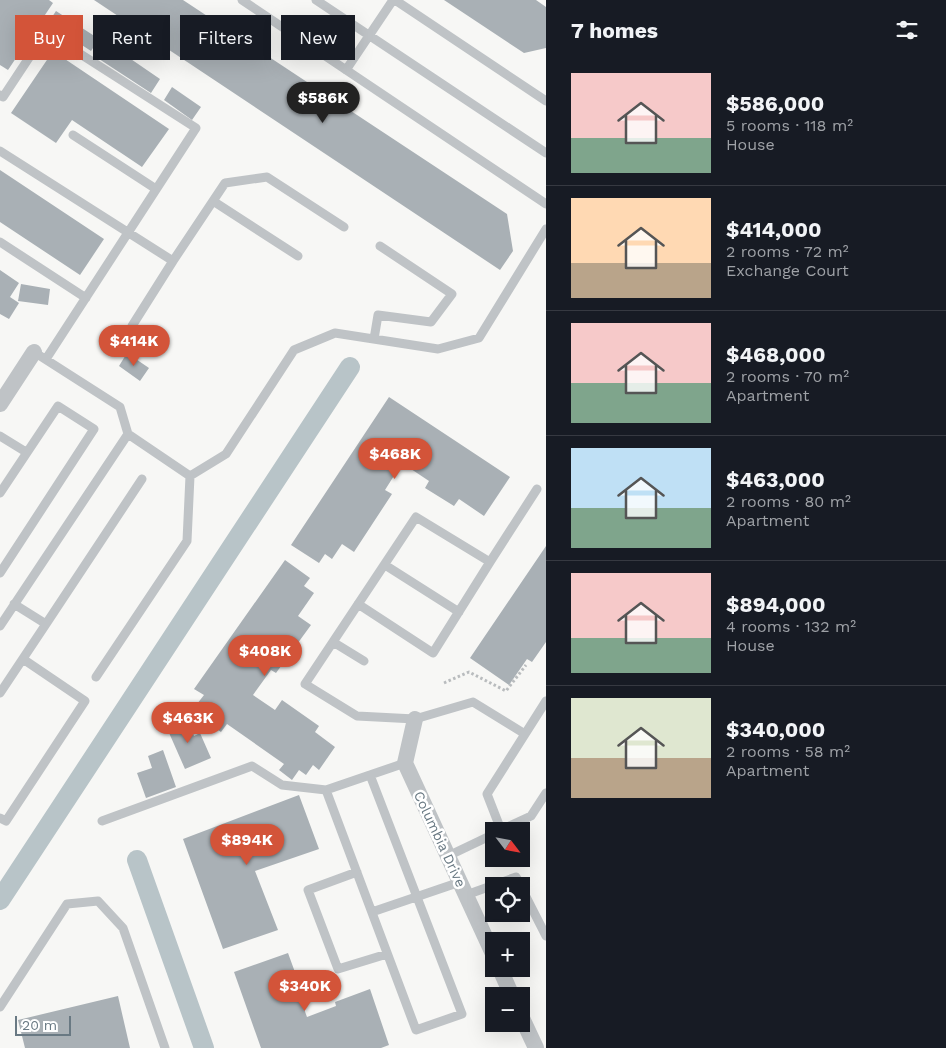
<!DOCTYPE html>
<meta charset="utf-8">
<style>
:root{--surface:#171b24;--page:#242831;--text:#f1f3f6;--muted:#9ea1a6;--line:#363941;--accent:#d35439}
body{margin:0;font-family:"Work Sans",sans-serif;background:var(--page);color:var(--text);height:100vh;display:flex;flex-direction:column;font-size:19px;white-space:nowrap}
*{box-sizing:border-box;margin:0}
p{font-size:16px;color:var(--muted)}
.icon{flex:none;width:28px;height:28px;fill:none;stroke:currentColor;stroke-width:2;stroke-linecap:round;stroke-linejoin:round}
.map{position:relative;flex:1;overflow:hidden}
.side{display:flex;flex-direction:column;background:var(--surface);width:400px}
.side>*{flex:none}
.banner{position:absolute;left:15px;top:15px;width:455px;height:45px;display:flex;gap:10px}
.needle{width:32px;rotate:122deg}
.tools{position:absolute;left:485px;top:822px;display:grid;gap:10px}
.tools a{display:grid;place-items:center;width:45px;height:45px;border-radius:0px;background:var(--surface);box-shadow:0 5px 20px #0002;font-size:25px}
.scale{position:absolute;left:15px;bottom:12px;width:56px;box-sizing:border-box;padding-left:5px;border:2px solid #697983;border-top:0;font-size:14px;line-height:18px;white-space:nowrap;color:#697983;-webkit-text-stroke:4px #fff;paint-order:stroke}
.price{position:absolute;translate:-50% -42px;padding:0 11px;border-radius:18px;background:var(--accent);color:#fff;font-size:16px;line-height:32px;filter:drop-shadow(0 1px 2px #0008)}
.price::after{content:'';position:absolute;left:50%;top:30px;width:15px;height:11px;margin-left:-8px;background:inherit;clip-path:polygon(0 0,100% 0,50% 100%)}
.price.on{background:#222;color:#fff}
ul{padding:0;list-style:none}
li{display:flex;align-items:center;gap:15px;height:125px;padding:0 25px}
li+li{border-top:1px solid var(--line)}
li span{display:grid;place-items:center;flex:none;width:140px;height:100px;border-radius:0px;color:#555}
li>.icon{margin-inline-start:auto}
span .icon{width:60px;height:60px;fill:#fffc;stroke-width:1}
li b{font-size:21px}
h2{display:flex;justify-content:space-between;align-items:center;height:60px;padding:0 25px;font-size:21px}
.tag{padding:0 18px;border-radius:0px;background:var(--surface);box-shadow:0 5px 20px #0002;font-size:18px;line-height:45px}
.tag.on{background:var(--accent);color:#fff}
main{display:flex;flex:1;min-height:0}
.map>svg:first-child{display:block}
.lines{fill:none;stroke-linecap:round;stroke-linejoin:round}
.canal{stroke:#b8c4c8;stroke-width:20}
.building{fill:#a9b0b5}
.path{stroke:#b9bcbe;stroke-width:3;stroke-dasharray:2.5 2.5;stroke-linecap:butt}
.lane{stroke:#bfc3c6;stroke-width:9}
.street{stroke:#bfc3c6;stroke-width:16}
.labels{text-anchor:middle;stroke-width:5;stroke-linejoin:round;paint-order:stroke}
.street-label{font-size:14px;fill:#697983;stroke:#fff}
</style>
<main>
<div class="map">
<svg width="546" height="1048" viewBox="0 0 546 1048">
<rect width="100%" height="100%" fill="#f7f7f5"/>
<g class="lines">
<path class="canal" d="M 137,860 L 204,1048
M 0,900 L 350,367"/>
</g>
<path class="building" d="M 0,0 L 49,0 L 53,3 L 8,70 L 0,65 Z
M 94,0 L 183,0 L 507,214 L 513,251 L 500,270 Z
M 444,0 L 536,0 L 546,7 L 546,48 L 524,53 Z
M 56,11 L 99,39 L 91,51 L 48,23 Z
M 106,42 L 160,79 L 151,93 L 96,57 Z
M 53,51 L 169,129 L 142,167 L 72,120 L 56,143 L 11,113 Z
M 172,87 L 201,107 L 192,120 L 164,100 Z
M 0,170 L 104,239 L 80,275 L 0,222 Z
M 0,270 L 19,283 L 10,297 L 19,303 L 9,319 L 0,314 Z
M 21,284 L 50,289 L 48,305 L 18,301 Z
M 127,353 L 149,368 L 140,381 L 119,366 Z
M 389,397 L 510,477 L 484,516 L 459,499 L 454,506 L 425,488 L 429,481 L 402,463 L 385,490 L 392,494 L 354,552 L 342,544 L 332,559 L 325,554 L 319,563 L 291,545 Z
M 546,546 L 546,642 L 532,662 L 527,659 L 509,685 L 470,658 Z
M 285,560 L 310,578 L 304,586 L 314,593 L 298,616 L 311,625 L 276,673 L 271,670 L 253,695 L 275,710 L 282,700 L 319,726 L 315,732 L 335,747 L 319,770 L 313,765 L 306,775 L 299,770 L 292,780 L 279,770 L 284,764 L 227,724 L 221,732 L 200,718 L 206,710 L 197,704 L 204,695 L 194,689 Z
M 186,717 L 194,736 L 200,733 L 211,758 L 185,769 L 166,726 Z
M 163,750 L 176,787 L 146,798 L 137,773 L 152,768 L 148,756 Z
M 299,795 L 319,849 L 255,871 L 278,930 L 223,949 L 183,839 Z
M 288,953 L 300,986 L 296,987 L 307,1017 L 336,1006 L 335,1002 L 370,989 L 389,1045 L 381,1048 L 261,1048 L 234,972 Z
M 118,996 L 130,1048 L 25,1048 L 18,1020 Z"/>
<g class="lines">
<path class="path" d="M 444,683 L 469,672 L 506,691 L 526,665"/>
<path class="lane" d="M 242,0 L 546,204
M 316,0 L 546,153
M 395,0 L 546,101
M 346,70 L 393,0
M 0,95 L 3,97 L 46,32 L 196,128 L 46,359
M 73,135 L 156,189
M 0,151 L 173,261 L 225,183 L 267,177 L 344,227
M 213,201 L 298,256
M 0,242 L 86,298
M 132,326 L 173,261
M 374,339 L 378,315 L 431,322 L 452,294 L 380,246
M 34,352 L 120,407 L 128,434 L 190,476 L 226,454 L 294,350 L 335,333 L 438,349 L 479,338 L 546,229
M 0,436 L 26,452
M 0,493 L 58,406 L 94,429 L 0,573
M 490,562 L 537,489
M 385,565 L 459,612
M 14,604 L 46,624 L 142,479
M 358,604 L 433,653 L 490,562 L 416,517 C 379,573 342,629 305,684 L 357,716 L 415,719 L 473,702 L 525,734
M 0,626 L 128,434
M 333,642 L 364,661
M 96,677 L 187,541 L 190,476
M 0,693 L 46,624
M 326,790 L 416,1030 L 462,1014 L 370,775
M 0,818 L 6,821 L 85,701 L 23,659
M 102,821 L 252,766 L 282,785 L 326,790 L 405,763
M 501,830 L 487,794 L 546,701
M 499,831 L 531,816 L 546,793
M 448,856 L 494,834
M 357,872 L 308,890 L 338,969 L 387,954
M 521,887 L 546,936
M 466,895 L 516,877 L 521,886
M 372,912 L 460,882
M 0,1007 L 67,904 L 98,901 L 123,928 L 165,1048"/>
<path class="street" d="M 0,404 L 34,352
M 415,719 L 405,763 L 494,956
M 500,969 L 512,996
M 521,1016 L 536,1048"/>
</g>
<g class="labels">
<g class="street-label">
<text transform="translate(440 839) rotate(65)" y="5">Columbia Drive</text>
</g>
</g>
</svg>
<div class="tools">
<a><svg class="needle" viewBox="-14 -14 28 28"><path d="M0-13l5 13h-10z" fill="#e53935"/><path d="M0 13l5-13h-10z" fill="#9ea1a6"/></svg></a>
<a><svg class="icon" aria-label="locate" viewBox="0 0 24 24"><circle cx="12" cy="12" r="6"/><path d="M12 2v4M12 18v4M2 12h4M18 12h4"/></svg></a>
<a>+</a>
<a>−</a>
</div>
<div class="scale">20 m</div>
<b class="price on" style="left:323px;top:124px">$586K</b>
<b class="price" style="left:134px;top:367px">$414K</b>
<b class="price" style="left:395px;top:480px">$468K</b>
<b class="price" style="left:265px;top:677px">$408K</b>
<b class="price" style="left:188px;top:744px">$463K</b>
<b class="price" style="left:247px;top:866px">$894K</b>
<b class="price" style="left:305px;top:1012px">$340K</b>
<div class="banner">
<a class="tag on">Buy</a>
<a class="tag">Rent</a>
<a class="tag">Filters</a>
<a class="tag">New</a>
</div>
</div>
<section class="side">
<h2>7 homes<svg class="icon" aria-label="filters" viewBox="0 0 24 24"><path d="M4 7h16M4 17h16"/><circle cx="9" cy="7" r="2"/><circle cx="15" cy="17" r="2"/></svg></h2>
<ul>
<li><span style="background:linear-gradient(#f6c9c9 65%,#7fa58c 0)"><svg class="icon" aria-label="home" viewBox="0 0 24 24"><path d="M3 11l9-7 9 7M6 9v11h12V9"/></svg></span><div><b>$586,000</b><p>5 rooms · 118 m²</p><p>House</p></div></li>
<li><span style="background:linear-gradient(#ffd9b3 65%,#b9a48a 0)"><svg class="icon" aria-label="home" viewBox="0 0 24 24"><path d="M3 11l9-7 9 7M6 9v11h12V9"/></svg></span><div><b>$414,000</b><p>2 rooms · 72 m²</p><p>Exchange Court</p></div></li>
<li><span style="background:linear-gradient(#f6c9c9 60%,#7fa58c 0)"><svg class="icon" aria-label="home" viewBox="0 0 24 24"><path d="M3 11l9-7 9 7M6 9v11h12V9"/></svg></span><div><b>$468,000</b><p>2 rooms · 70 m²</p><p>Apartment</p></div></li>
<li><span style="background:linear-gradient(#bfe0f5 60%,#7fa58c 0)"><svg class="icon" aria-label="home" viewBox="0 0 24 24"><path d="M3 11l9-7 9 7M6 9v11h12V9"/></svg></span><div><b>$463,000</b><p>2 rooms · 80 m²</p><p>Apartment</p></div></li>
<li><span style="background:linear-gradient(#f6c9c9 65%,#7fa58c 0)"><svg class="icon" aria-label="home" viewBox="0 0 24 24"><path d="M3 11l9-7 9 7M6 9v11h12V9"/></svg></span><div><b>$894,000</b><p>4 rooms · 132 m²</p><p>House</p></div></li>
<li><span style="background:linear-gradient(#dfe7d0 60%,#b9a48a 0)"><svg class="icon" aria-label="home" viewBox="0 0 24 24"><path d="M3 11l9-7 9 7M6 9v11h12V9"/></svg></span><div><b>$340,000</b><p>2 rooms · 58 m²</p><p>Apartment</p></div></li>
</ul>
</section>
</main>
